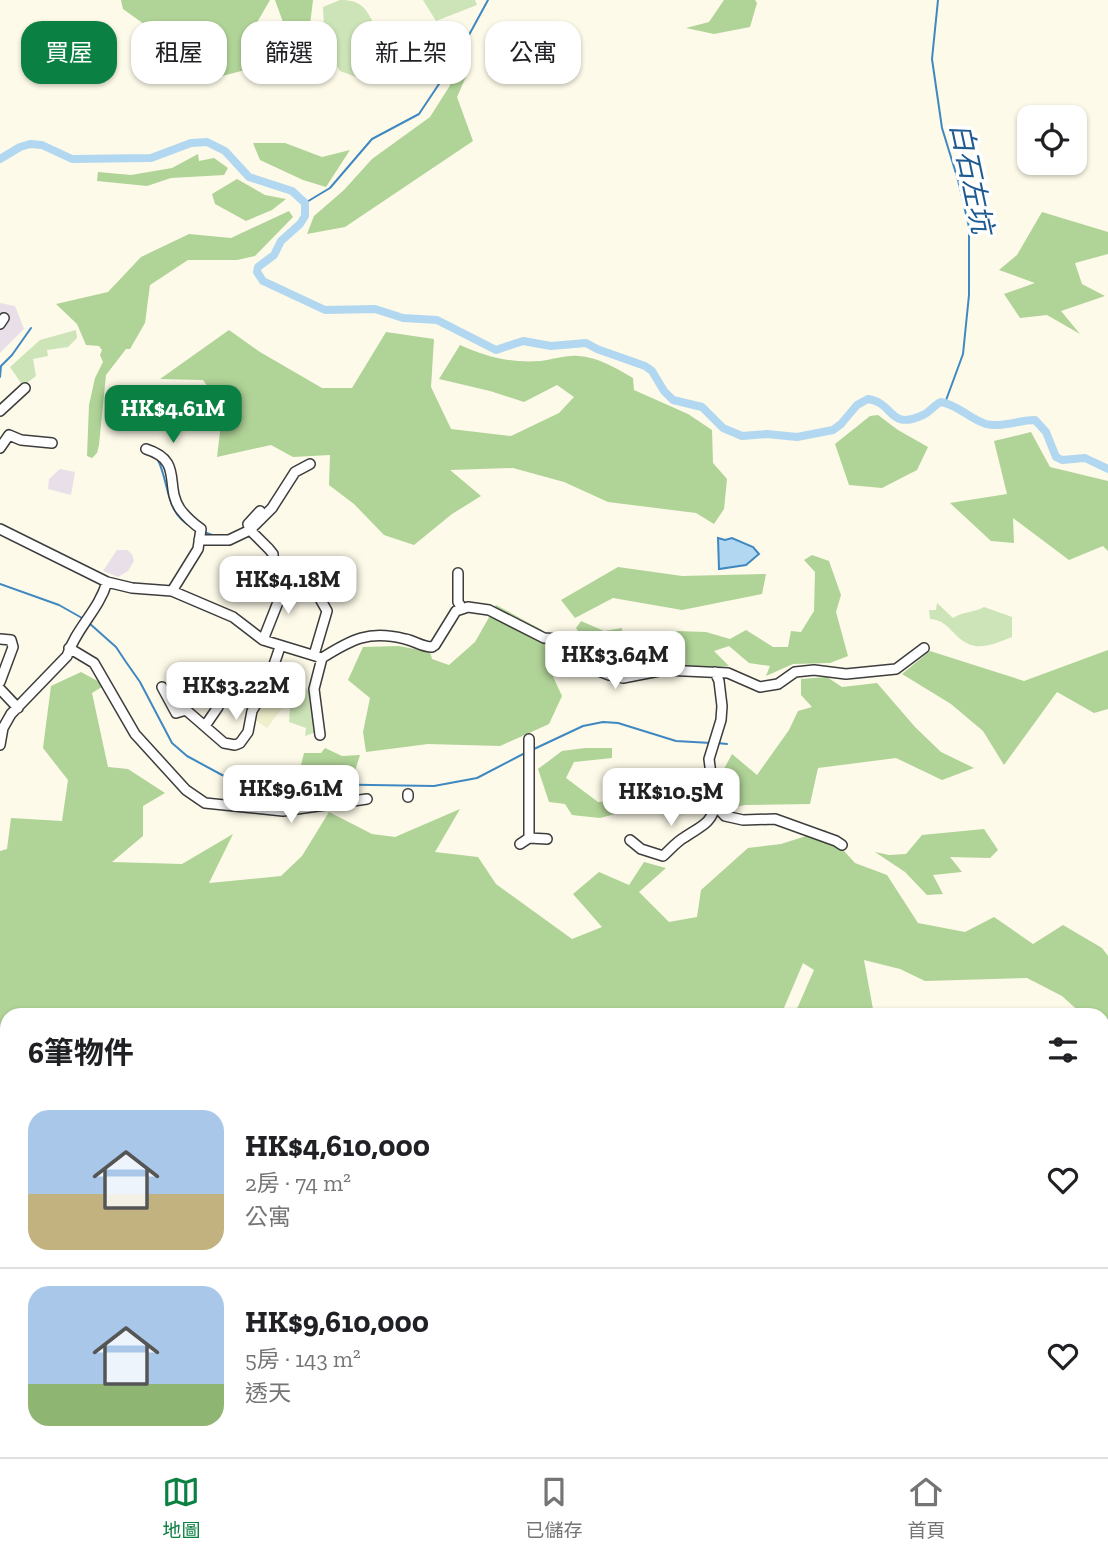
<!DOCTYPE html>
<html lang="zh-TW">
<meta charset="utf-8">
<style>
:root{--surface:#fff;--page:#f6f6f6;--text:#202124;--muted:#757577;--line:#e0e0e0;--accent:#0b8043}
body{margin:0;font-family:"Zilla Slab","Noto Sans TC",serif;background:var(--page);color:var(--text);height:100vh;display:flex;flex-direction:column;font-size:26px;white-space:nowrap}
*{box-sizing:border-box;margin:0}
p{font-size:23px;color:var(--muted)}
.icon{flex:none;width:38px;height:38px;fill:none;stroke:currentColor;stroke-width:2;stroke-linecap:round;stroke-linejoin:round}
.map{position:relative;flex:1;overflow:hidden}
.drawer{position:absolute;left:0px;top:1008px;width:1110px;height:450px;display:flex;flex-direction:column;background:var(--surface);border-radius:21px 21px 0 0;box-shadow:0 2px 5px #0004}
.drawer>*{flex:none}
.top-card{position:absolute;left:21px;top:21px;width:700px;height:63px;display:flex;gap:14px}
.tools{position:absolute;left:1017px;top:105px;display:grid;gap:14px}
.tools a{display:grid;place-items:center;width:70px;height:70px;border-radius:14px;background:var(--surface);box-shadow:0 2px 5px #0004;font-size:35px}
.price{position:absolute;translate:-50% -60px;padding:0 16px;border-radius:14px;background:#fff;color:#222;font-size:23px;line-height:46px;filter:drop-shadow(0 2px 4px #0008)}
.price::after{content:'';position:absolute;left:50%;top:42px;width:21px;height:16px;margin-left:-10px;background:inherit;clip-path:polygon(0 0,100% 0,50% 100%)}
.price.current{background:var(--accent);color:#fff}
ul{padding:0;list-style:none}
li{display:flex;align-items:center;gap:21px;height:175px;padding:0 28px}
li+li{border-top:2px solid var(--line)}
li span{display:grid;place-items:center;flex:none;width:196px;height:140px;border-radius:21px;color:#555}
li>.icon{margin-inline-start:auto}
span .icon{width:84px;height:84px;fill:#fffc;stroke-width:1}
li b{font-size:30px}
h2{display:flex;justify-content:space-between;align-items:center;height:84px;padding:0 28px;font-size:30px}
.tag{padding:0 24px;border-radius:21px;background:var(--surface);box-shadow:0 2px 5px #0004;font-size:24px;line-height:63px}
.tag.current{background:var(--accent);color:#fff}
.tabs{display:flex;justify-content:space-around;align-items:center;height:98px;border-top:2px solid var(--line);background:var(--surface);font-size:19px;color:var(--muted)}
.tabs a{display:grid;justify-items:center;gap:4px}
.tabs .current{color:var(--accent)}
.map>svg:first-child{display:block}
.industrial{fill:#e8dfe9}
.farmland{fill:#f0efcc}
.green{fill:#cce4b7}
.forest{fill:#b0d397}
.water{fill:#b2d7f0;stroke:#3f88c1;stroke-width:2}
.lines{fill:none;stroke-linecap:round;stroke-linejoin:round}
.stream{stroke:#3f88c1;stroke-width:2}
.canal{stroke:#b2d7f0;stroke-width:8}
.minor-casing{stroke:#3d3d3d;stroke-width:12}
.minor{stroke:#fff;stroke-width:9}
.labels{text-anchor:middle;stroke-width:7;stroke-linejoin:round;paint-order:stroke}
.water-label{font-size:28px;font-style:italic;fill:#1f5a90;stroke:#fff}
</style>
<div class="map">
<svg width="1108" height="1457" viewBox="0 0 1108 1457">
<rect width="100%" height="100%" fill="#fdfae9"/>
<path class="industrial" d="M 0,303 L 15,306 L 24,329 L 0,353 Z
M 60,469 L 75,472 L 71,495 L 48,489 L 49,479 Z
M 117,550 L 127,550 L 132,554 L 134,561 L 128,571 L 118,577 L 103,571 Z"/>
<path class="farmland" d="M 276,680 L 292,683 L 289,699 L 267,728 L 254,719 L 257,710 L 264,704 Z"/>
<path class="green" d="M 340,0 C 364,0 366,10 377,29 L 415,38 L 424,52 L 412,55 L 397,77 L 367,81 L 340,71 L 325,49 L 323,7 Z
M 423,0 L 475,0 L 477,5 L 436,21 Z
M 76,330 L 77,338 L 68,347 L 47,350 L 48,356 L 33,359 L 36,376 L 23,386 L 10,367 L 40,340 Z
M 937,603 L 953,618 C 964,611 973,613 984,607 L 1012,617 L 1012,637 C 989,646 973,654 954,633 C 946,625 942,620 930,619 L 929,610 L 936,610 Z
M 299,681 L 311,694 L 316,732 L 305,736 L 306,728 L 289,722 L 290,708 Z"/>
<path class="forest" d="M 121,0 L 270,0 L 247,40 L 249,69 L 199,82 L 181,43 L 155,32 L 123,9 Z
M 275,0 L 313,0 L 309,33 L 284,25 Z
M 724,0 L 755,0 L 757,3 L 750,27 L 714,34 L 686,28 L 709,22 Z
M 463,57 L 470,68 L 457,97 L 473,141 L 345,227 L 307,234 L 314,216 L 344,190 L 372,159 L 430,117 L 449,87 Z
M 253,143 L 285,143 L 322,157 L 350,150 L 326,187 L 303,180 L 260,160 Z
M 198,154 L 199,161 L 214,158 L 228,168 L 224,175 L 171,178 L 147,186 L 97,181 L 98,172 L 131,175 L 172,168 Z
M 237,179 L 265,195 L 286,199 L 272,210 L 246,221 L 215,204 L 212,194 Z
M 289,211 L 293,217 L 255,256 L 237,260 L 188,260 L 150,285 L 145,323 L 130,349 L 126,349 L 106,375 L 99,445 L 97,453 L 92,458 L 87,456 L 89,405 L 95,378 L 103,362 L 100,355 L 102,350 L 99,346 L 86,345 L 77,324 L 56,304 L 108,292 L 141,257 L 189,234 L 231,238 Z
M 1042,212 L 1108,232 L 1108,254 L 1075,263 L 1082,284 L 1105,296 L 1061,311 L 1080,334 L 1047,315 L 1020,318 L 1004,294 L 1035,283 L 999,270 L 1017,255 Z
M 229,330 L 260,352 L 322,388 L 352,388 L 386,332 L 434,339 L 431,387 L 451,429 L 511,436 L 559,413 L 574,397 L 557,385 L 524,402 L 490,391 L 439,379 L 460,345 C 486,357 511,363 540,361 C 552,360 565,355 578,356 C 598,357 616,368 633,378 L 634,390 L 688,414 L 712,430 L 713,463 L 727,479 L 724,509 L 714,524 L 696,513 L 608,502 L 564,482 L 513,468 L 450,470 L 481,496 L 452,514 L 414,545 L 384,535 L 354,504 L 329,485 L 330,455 L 293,457 L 271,445 L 217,457 L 223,408 L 203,380 L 160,379 Z
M 878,415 L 898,430 L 928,447 L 917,470 L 882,488 L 849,485 L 835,444 L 870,416 Z
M 1031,432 L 1050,467 L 1108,481 L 1108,551 L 1103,546 L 1069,560 L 1013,518 L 1014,543 L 991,541 L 950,503 L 1007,494 L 994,441 Z
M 812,555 L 829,561 L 841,595 L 836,612 L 848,656 L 830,663 L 793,664 L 766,676 L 770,666 L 749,663 L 729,646 L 714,651 L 729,666 L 709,668 L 655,663 L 677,631 L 706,632 L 730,639 L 746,630 L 773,647 L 788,647 L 791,631 L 801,632 L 814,611 L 815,572 L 804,560 Z
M 618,567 L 682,576 L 766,574 L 762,594 L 682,610 L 613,598 L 575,618 L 561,600 Z
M 496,605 L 542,630 L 553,650 L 550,670 L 562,696 L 549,724 L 500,746 L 428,744 L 366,752 L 363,732 L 370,698 L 348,680 L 363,647 L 399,646 L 430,652 L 432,659 L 449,665 L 475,642 Z
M 581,621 L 604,631 L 622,628 L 623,640 L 639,647 L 644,670 L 631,666 L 621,652 L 620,671 C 594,666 590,649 576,628 Z
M 1108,650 L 1108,709 L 1094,713 L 1057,692 L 1004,765 L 983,731 L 951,704 L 902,674 L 930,651 L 1024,681 Z
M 81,672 L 105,685 L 92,693 L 108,767 L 128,769 L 165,793 L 143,806 L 143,836 L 112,862 L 182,864 L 233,834 L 209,883 L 281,876 L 302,856 L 329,812 L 372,834 L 395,837 L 460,809 L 435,852 L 478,857 L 496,884 L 572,939 L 602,927 L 573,894 L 599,872 L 629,885 L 644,862 L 666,868 L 639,892 L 669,922 L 697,917 L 701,890 L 748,848 L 781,844 L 825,830 L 855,863 L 887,875 L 918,923 L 965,932 L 994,917 L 1033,944 L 1063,925 L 1102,948 L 1108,956 L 1108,1038 L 1103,1033 L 1102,1015 L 1083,1015 L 1062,996 L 1027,978 L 925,981 L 900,969 L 864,960 L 873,1009 L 870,1015 L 830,1015 L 835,1008 L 796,1011 L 814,970 L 803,963 L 781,1015 L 7,1015 L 7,1146 L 0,1147 L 0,851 L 7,849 L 11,818 L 62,821 L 68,780 L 43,748 L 51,686 Z
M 827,677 L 842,687 L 877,683 L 915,727 L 941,752 L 974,768 L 942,780 L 896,758 L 818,768 L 810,804 L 745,805 L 730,808 L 718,780 L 732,754 L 757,775 L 789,730 L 798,711 L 812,707 L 801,695 L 801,679 Z
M 325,748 L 342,756 L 360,755 L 355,771 L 327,776 L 299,773 L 304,753 L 321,753 Z
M 585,748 L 612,748 L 612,758 L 574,762 L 566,778 L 598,802 L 614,801 L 619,813 L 600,818 L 572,815 L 565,804 L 549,802 L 538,769 L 562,751 Z
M 984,829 L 998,850 L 990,858 L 950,857 L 962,872 L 933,875 L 943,894 L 927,895 L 905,872 L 875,852 L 889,855 L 906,854 L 922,835 Z
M 0,1173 L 7,1174 L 7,1258 L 0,1255 Z
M 210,1451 L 762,1451 L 761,1457 L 366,1457 L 367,1453 L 360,1457 L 218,1457 Z"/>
<path class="water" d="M 718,538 L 725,540 L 732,538 L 753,547 L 759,554 L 746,565 L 719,569 Z"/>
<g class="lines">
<path class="stream" d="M 938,0 L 932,59 L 942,128 L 958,180 L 969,227 L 969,295 L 963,354 L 945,403
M 305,203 L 330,188 L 372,139 L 419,114 L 457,57 L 488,0
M 0,377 L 1,366 L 12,355 L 31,328
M 158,460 C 170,485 165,513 192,527
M 204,532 L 215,536
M 0,584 L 59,605 L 82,618
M 89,623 L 116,647 L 126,662 L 140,682 L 172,743 L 187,756 L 222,775 L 261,786 L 285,789 L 309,784 L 434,786 L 477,778 L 525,753
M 717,743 L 727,744
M 534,749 L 583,726 L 603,722 L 618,723 L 676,741 L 711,743"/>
<path class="canal" d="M 0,159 L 20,147 L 30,144 L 42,145 L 72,159 L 151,158 L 191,143 L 207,142 L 225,151 L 249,177 L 292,191 L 305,203 L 305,216 L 300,224 L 281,241 L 274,255 L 258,267 L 257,272 L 263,281 L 325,310 L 375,309 L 403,318 L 437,320 L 496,350 L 523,341 L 551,346 L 586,343 L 597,349 L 645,366 L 652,371 L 664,391 L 673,400 L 702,407 L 723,428 L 742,436 L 767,434 L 797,437 L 833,430 L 841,424 L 857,405 L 868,399 C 895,403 888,431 923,415 C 930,412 934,405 941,402 C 958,405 970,419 986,424 C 1001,428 1019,420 1035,420 L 1046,432 L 1056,457 L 1062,460 L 1085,458 L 1108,469"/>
<defs>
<path id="minor" d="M 0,324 L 4,318
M 0,411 L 25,388
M 0,448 L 9,435 L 21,440 L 52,443
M 146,449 C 184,461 164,485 180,509 C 186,517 194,524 201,529 L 198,549 L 172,591
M 260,511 L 248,524 L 250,530 L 272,508 L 295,472 L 310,464
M 0,529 L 107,582 L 132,588 L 172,591 L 233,617 L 263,640 L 322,658
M 199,540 L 229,540 L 250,530 L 269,549 L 273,554 L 274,573 L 293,586 L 318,595 L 327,611 L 314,655
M 458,573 L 458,602 L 462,608
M 0,639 L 11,640 L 13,647 L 0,682
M 263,640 L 286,582
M 69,648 L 94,663 L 135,734 L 186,790 L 205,803 L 283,811 L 367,799
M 715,672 L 719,681 L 722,706 L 721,720 L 709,759 L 715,805 L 725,816 L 743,820 L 775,819 L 836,841 L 842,845
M 179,676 L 218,707 L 205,726
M 162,687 L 176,713 L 186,710 L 224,743 L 235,745 L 240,743 L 248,732 L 252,711 L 266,688 L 280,647
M 0,689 L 18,708
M 320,735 L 314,689 L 322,658 C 352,639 369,630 405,639 C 415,641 422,647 432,647 L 435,645 L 456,611 L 468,607 L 489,610 L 544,638 L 574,640 L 589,663 L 596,670 L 609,675 L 623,678 L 664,670 L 728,673 L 760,687 L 778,684 L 795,672 L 814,670 L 846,674 L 896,669 L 924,648
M 0,745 L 3,728 L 11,714 L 67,656 C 76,628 99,610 107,582
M 408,794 L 408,797
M 529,838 L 529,739
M 630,840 L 641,849 L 663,856 C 670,850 676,842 685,837 C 699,827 712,824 715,805
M 520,844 L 529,838 L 547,839"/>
</defs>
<use href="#minor" class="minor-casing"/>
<use href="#minor" class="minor"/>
</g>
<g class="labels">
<g class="water-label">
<text transform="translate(972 178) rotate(78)" y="10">白石左坑</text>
</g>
</g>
</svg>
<div class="tools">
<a><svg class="icon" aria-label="locate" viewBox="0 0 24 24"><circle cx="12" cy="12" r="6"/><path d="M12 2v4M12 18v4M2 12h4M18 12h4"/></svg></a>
</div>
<b class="price current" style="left:173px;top:445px">HK$4.61M</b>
<b class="price" style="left:288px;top:616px">HK$4.18M</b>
<b class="price" style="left:615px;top:691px">HK$3.64M</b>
<b class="price" style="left:236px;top:722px">HK$3.22M</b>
<b class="price" style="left:291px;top:825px">HK$9.61M</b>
<b class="price" style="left:671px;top:828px">HK$10.5M</b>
<div class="top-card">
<a class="tag current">買屋</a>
<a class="tag">租屋</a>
<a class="tag">篩選</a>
<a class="tag">新上架</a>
<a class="tag">公寓</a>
</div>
<section class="drawer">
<h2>6筆物件<svg class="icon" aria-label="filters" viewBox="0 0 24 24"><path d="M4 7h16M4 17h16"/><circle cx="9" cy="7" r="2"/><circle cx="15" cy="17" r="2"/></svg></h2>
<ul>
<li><span style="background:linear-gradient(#a9c7e8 60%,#c2b280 0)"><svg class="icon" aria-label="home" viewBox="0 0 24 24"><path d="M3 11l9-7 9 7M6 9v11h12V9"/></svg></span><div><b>HK$4,610,000</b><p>2房 · 74 m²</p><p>公寓</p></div><svg class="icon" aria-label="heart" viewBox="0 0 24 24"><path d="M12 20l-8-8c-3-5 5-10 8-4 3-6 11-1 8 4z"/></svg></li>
<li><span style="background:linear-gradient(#a9c7e8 70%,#8fb573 0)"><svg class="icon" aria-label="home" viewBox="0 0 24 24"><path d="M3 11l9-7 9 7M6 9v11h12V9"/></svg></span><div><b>HK$9,610,000</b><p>5房 · 143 m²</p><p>透天</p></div><svg class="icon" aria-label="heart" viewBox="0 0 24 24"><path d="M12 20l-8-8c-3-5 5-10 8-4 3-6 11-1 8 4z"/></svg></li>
</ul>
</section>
</div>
<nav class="tabs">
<a class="current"><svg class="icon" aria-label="map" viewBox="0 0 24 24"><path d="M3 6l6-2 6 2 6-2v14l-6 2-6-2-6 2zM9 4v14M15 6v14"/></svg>地圖</a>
<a><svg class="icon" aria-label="saved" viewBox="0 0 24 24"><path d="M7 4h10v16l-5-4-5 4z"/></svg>已儲存</a>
<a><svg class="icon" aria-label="home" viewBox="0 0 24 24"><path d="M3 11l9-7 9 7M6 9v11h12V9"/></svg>首頁</a>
</nav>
